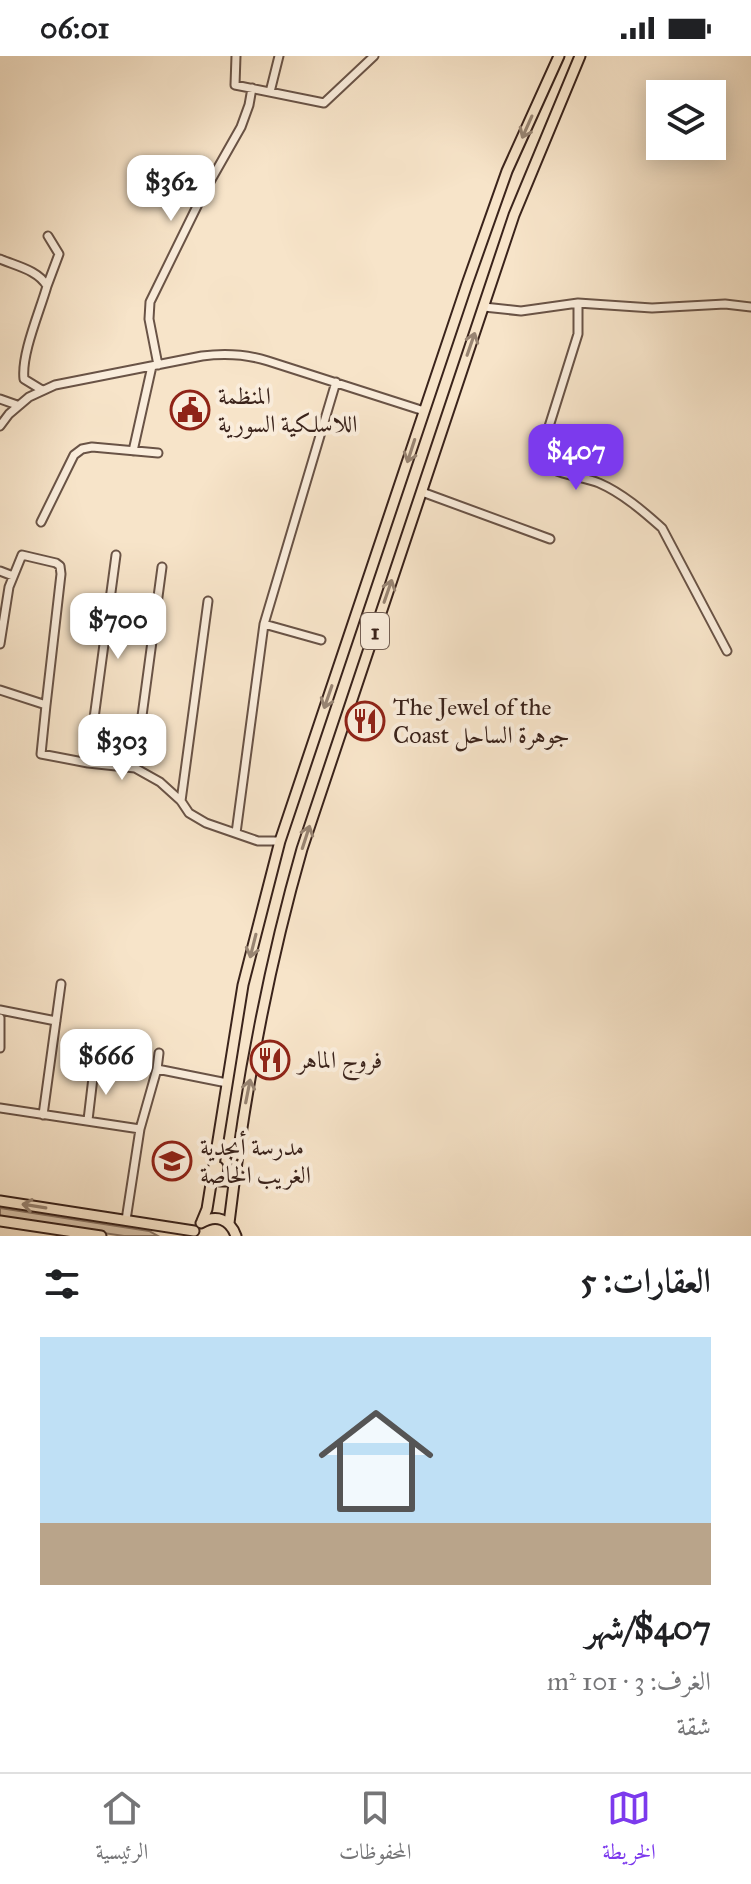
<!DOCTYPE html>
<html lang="ar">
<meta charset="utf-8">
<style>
:root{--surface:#fff;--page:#f6f6f6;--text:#202124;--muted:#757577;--line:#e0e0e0;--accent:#7c3aed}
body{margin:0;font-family:"IM FELL Great Primer",Amiri,serif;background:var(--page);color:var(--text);direction:rtl;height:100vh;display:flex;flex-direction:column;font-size:30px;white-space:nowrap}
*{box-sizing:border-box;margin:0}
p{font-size:26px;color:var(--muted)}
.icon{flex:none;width:44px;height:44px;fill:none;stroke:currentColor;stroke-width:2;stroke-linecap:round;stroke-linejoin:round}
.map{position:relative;height:1180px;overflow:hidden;direction:ltr}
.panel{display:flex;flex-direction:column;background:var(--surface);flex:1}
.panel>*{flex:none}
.fabs{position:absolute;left:646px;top:24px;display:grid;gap:16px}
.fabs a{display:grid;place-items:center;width:80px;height:80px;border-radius:0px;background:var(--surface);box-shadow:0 4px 20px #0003;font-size:40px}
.price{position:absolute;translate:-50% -68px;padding:0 18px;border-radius:16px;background:#fff;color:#222;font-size:26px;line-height:52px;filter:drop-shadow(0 2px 4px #0008)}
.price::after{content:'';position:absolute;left:50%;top:48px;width:24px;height:18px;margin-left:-12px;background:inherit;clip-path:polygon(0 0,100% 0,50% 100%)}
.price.active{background:var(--accent);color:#fff}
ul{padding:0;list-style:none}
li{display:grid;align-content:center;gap:16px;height:424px;padding:0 40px}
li+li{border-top:2px solid var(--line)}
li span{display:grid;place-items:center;height:248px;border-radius:0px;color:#555}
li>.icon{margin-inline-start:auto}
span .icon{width:144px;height:144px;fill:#fffc;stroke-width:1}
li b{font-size:34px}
h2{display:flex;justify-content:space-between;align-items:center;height:96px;padding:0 40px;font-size:34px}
.status{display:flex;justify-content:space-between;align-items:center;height:56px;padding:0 40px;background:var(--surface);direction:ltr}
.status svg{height:22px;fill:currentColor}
.tab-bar{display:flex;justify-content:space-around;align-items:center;height:112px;border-top:2px solid var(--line);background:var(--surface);font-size:22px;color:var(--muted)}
.tab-bar a{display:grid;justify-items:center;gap:4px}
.tab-bar .active{color:var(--accent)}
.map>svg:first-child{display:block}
.green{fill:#d7c3ab;stroke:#887363;stroke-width:2}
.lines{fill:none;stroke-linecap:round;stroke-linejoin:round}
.minor-casing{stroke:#695346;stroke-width:11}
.major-casing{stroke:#3a231b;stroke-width:13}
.minor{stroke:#faeddc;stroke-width:7}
.major{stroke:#f7e4c9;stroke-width:9}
.oneway{stroke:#988472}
.labels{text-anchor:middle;stroke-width:8;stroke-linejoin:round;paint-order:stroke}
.shield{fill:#faeddc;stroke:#746055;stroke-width:2}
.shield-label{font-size:22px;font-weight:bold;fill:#3a231b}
.poi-label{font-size:24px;fill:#3a231b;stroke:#faeddc;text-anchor:start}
</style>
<div class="status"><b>06:01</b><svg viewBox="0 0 49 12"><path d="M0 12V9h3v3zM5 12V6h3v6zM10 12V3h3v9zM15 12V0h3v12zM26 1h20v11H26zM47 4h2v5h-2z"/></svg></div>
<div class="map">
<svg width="751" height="1180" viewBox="0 0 751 1180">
<rect width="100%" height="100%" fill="#f7e4c9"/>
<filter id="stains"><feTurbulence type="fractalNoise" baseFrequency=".0025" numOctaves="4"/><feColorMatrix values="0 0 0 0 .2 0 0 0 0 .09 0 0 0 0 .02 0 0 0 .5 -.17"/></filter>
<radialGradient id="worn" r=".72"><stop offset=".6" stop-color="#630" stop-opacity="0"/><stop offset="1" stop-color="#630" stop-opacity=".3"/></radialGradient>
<path class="green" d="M 0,1152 L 149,1175 L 158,1180 L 124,1180 L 0,1162 Z"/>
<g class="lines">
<defs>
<path id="minor" d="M 236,0 L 235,29 L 324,47 L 374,0
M 270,36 L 279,0
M 0,203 C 16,210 38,214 47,230 C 40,255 21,298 24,323 L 42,334
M 47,230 L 59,198 L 48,180
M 578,247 L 578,278 L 541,396 C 541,402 540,404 544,408 C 555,418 584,421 599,427 C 622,437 643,455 662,472 L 727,595
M 484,251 L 521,255 L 578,247 L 652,252 L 725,248 L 751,251
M 158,309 L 149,263 L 150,246 L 203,138 L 241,71 L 249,49 L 252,32
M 0,343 L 17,349
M 0,370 L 9,358 L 29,341 L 55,329 L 202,300 C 225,297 246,298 268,305 L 424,355
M 133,395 L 152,310
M 422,436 L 550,483
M 41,466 L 74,399 L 82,393 L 92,391 L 158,397
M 0,515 L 13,520
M 264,568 L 321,584
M 0,588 L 9,531 L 22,499 L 56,507 L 60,510 L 61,518 L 46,649
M 0,634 L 46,649 L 41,698 L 88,707 L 135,712 L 160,726 L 181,745 L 189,757 L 206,767 L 258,785 L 280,785
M 88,707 L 116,499
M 135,712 L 162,511
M 181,745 L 208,545
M 236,777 L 264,568 L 336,326
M 0,954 L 56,965
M 0,962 L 0,992
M 157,1013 L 227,1027
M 0,1052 L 140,1073
M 43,1059 L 61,928
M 88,1064 L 94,1013
M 126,1164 L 140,1073 L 157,1013 L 159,997"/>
<path id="major" d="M 218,1111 L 217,1119 L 220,1125 L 227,1125 L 235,1120
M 0,1145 L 194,1175
M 0,1165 L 101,1180
M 202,1165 L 207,1153 L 243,929 L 280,785 L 467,228 L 507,115 L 559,0
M 201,1167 C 216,1158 230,1163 236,1180
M 229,1167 C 244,1041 267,915 302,793 L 514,159 L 580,0"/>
</defs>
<use href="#minor" class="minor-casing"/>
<use href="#major" class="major-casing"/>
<use href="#minor" class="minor"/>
<use href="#major" class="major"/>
</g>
<defs><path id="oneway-shaft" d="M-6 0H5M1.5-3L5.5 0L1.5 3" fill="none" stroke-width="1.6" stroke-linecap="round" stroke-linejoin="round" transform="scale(2)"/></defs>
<g class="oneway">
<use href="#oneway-shaft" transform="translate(527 71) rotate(114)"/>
<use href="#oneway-shaft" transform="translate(471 288) rotate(-71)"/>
<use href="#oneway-shaft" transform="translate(411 395) rotate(108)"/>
<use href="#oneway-shaft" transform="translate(388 535) rotate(-71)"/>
<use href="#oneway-shaft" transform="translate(328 641) rotate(109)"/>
<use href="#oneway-shaft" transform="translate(306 781) rotate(-72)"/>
<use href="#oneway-shaft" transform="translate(253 890) rotate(104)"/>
<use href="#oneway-shaft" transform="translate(248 1035) rotate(-79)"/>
<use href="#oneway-shaft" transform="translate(34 1150) rotate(-171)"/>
</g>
<defs>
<symbol id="civic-ring" viewBox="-11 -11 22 22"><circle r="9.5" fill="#faeddc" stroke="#8f2418" stroke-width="1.5"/><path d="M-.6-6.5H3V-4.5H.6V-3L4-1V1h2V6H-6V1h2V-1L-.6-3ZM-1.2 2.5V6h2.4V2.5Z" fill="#8f2418"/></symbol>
<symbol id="restaurant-ring" viewBox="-11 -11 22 22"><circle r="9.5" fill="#faeddc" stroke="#8f2418" stroke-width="1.5"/><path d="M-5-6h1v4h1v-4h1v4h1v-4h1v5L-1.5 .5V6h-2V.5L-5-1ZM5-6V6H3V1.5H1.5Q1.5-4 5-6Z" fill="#8f2418"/></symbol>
<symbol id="school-ring" viewBox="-11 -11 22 22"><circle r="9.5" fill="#faeddc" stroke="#8f2418" stroke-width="1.5"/><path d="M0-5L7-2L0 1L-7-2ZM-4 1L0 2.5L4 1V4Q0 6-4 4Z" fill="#8f2418"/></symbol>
</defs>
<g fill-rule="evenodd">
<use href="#civic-ring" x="168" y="332" width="44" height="44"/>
<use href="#restaurant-ring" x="343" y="643" width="44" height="44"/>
<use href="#restaurant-ring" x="248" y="982" width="44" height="44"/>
<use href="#school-ring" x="150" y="1083" width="44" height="44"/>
</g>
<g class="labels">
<rect class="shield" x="361" y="557" width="28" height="36" rx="6"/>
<g class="shield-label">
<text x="375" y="583">1</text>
</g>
<g class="poi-label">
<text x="218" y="348">المنظمة<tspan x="218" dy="28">اللاسلكية السورية</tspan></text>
<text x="393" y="659">The Jewel of the<tspan x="393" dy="28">Coast جوهرة الساحل</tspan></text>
<text x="298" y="1012">فروج الماهر</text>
<text x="200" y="1099">مدرسة أبجدية<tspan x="200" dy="28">الغريب الخاصة</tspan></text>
</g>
</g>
<rect width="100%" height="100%" filter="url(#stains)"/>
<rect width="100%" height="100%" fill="url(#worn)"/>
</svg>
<div class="fabs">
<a><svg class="icon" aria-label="layers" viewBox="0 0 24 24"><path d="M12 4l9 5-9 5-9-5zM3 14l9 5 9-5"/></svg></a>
</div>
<b class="price" style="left:171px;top:167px">$362</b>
<b class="price active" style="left:576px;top:436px">$407</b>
<b class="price" style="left:118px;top:605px">$700</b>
<b class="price" style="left:122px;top:726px">$303</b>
<b class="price" style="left:106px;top:1041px">$666</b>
</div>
<section class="panel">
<h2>العقارات: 5<svg class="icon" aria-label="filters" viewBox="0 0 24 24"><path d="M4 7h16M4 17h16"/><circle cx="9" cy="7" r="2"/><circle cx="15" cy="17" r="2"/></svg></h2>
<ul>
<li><span style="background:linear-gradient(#bfe0f5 75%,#b9a48a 0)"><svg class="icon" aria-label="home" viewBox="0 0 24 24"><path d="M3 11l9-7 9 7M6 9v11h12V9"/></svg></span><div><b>$407/شهر</b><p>الغرف: 3 · 101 m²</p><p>شقة</p></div></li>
</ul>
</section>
<nav class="tab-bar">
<a class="active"><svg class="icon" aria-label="map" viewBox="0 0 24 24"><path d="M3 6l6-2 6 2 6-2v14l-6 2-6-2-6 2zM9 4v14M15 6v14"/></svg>الخريطة</a>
<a><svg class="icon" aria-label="saved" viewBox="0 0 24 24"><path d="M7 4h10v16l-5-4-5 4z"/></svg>المحفوظات</a>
<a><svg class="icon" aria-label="home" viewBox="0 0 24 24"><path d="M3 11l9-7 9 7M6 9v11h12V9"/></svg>الرئيسية</a>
</nav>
